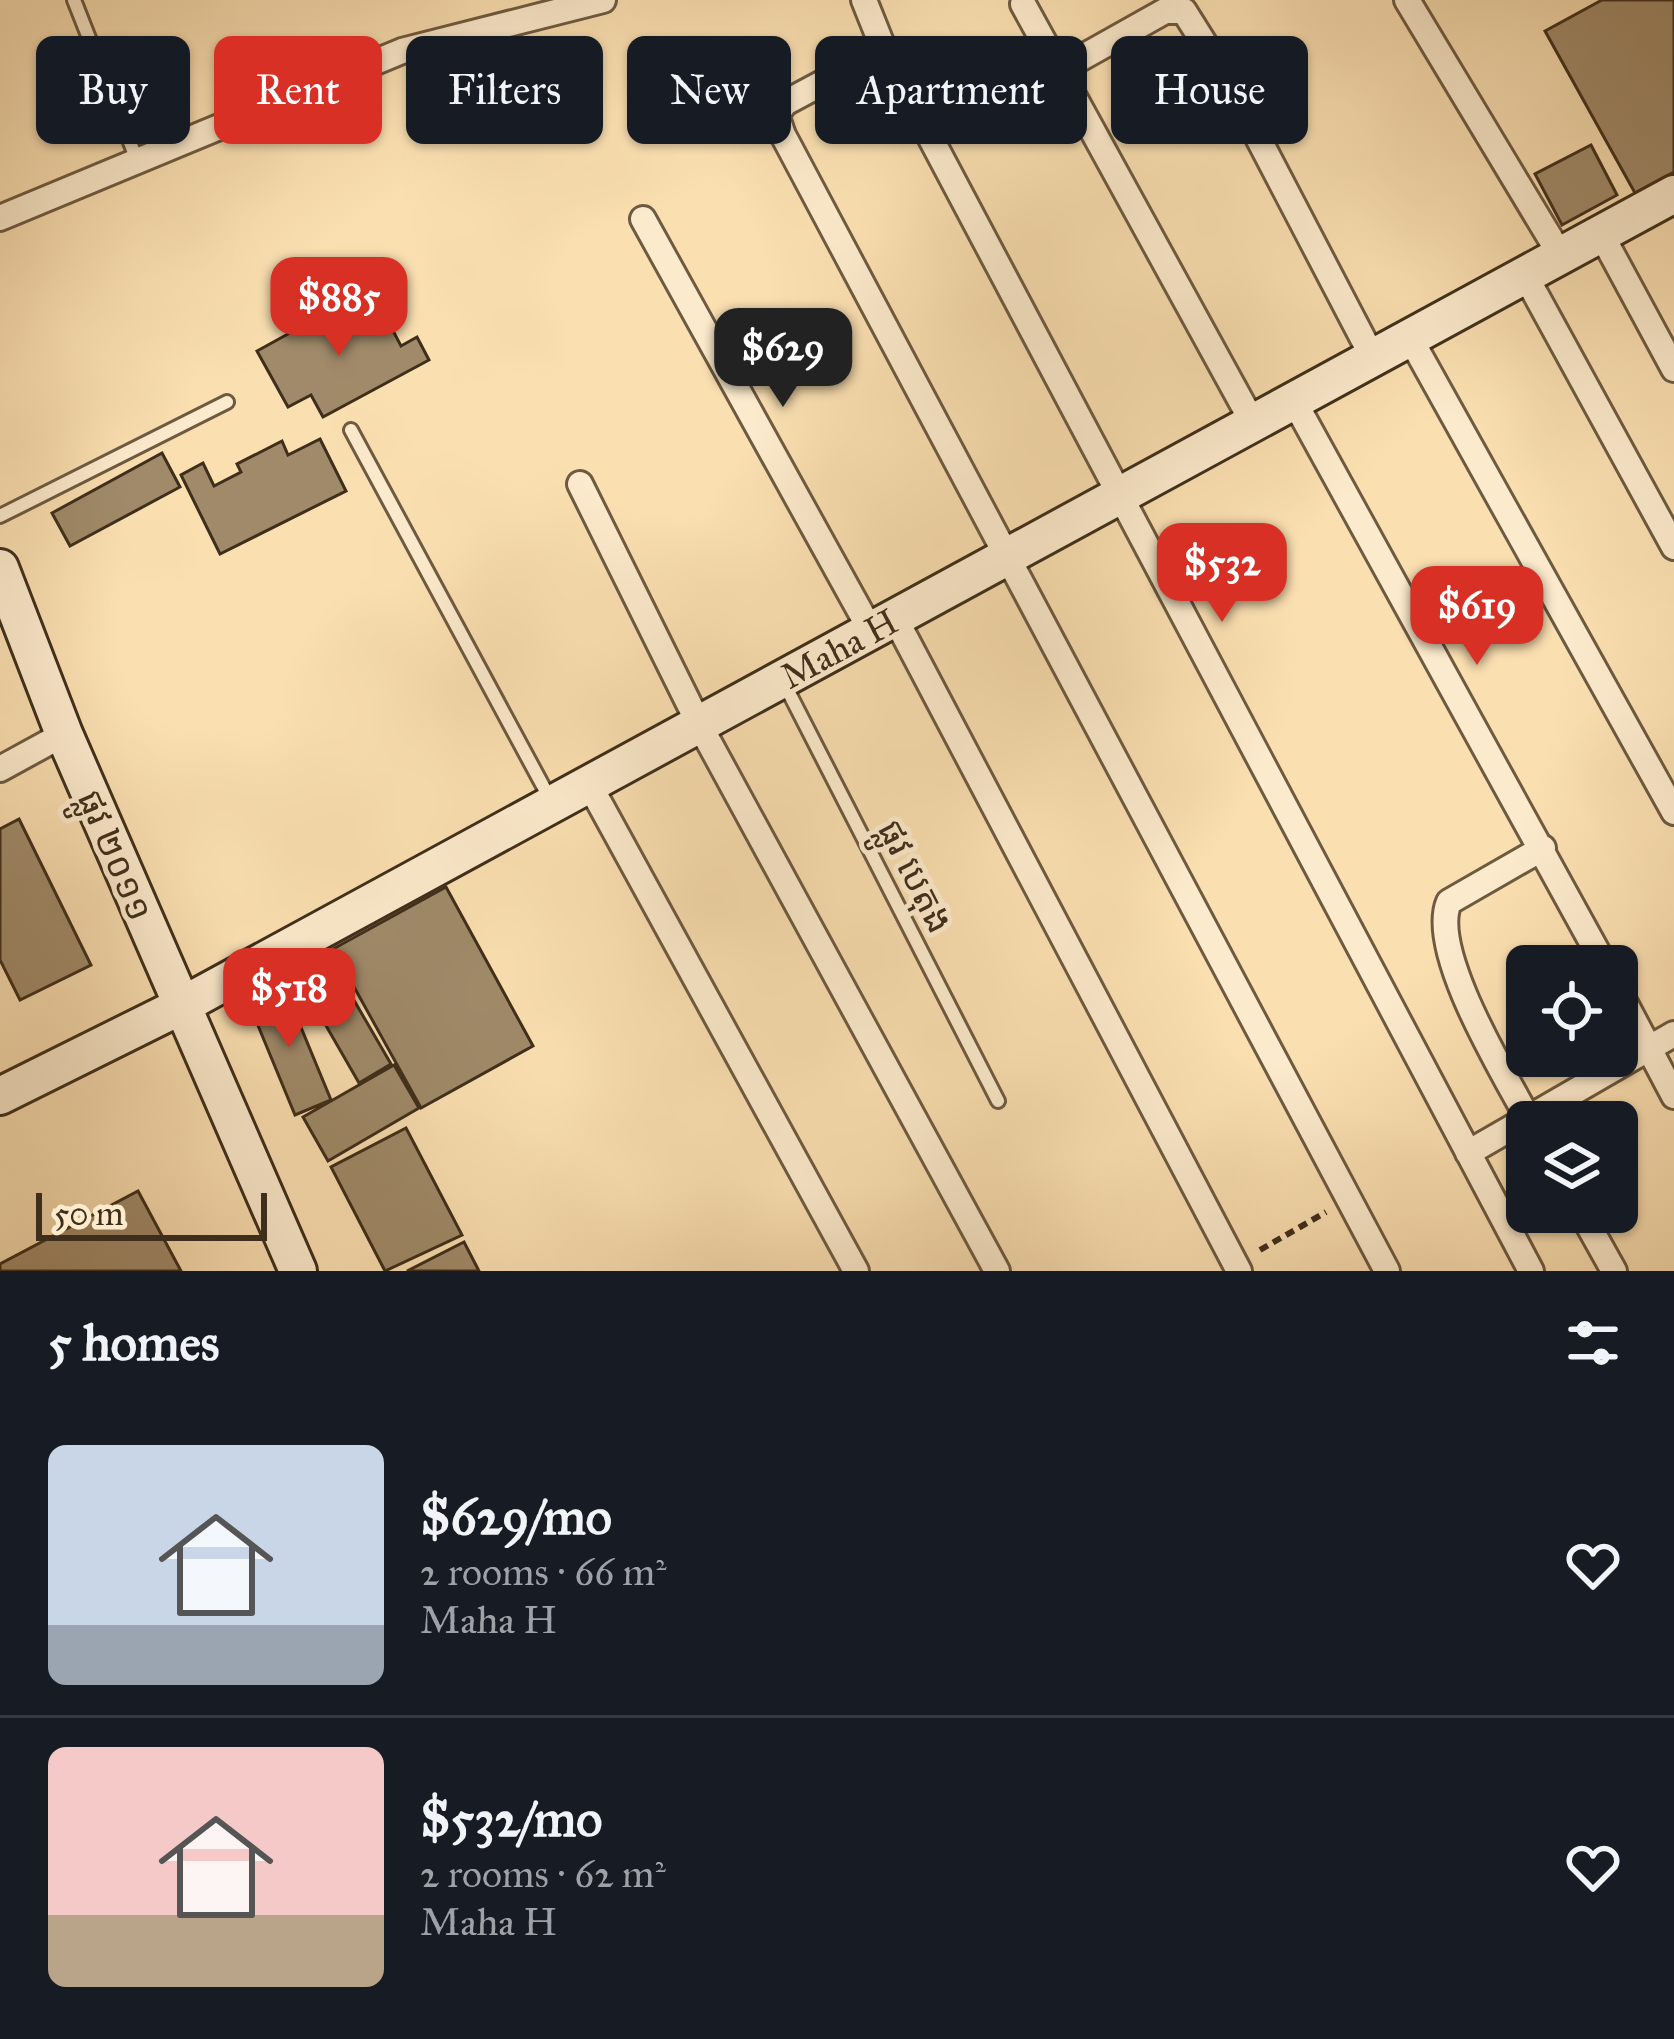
<!DOCTYPE html>
<meta charset="utf-8">
<style>
:root{--surface:#171b24;--page:#242831;--text:#f1f3f6;--muted:#9ea1a6;--line:#363941;--accent:#d93025}
body{margin:0;font-family:"IM FELL Great Primer","Noto Sans Khmer",serif;background:var(--page);color:var(--text);height:100vh;display:flex;flex-direction:column;font-size:45px;white-space:nowrap}
*{box-sizing:border-box;margin:0}
p{font-size:39px;color:var(--muted)}
.icon{flex:none;width:66px;height:66px;fill:none;stroke:currentColor;stroke-width:2;stroke-linecap:round;stroke-linejoin:round}
.map{position:relative;height:1271px;overflow:hidden}
.drawer{display:flex;flex-direction:column;background:var(--surface);flex:1}
.drawer>*{flex:none}
.banner{position:absolute;left:36px;top:36px;width:1602px;height:108px;display:flex;gap:24px}
.tools{position:absolute;left:1506px;top:945px;display:grid;gap:24px}
.tools a{display:grid;place-items:center;width:132px;height:132px;border-radius:18px;background:var(--surface);box-shadow:0 3px 9px #0004;font-size:60px}
.scale{position:absolute;left:36px;bottom:30px;width:231px;box-sizing:border-box;padding-left:12px;border:6px solid #3f2e1b;border-top:0;font-size:33px;line-height:42px;white-space:nowrap;color:#3f2e1b;-webkit-text-stroke:9px #fceacc;paint-order:stroke}
.price{position:absolute;translate:-50% -102px;padding:0 27px;border-radius:24px;background:var(--accent);color:#fff;font-size:39px;line-height:78px;filter:drop-shadow(0 3px 6px #0008)}
.price::after{content:'';position:absolute;left:50%;top:72px;width:36px;height:27px;margin-left:-18px;background:inherit;clip-path:polygon(0 0,100% 0,50% 100%)}
.price.on{background:#222;color:#fff}
ul{padding:0;list-style:none}
li{display:flex;align-items:center;gap:36px;height:300px;padding:0 48px}
li+li{border-top:3px solid var(--line)}
li span{display:grid;place-items:center;flex:none;width:336px;height:240px;border-radius:18px;color:#555}
li>.icon{margin-inline-start:auto}
span .icon{width:144px;height:144px;fill:#fffc;stroke-width:1}
li b{font-size:51px}
h2{display:flex;justify-content:space-between;align-items:center;height:144px;padding:0 48px;font-size:51px}
.chip{padding:0 42px;border-radius:18px;background:var(--surface);box-shadow:0 3px 9px #0004;font-size:42px;line-height:108px}
.chip.on{background:var(--accent);color:#fff}
.map>svg:first-child{display:block}
.building{fill:#a08a69;stroke:#3f2e1b;stroke-width:3}
.lines{fill:none;stroke-linecap:round;stroke-linejoin:round}
.lane-casing{stroke:#6e5a40;stroke-width:18}
.street-casing{stroke:#6e5a40;stroke-width:30}
.secondary-casing{stroke:#3f2e1b;stroke-width:42}
.path{stroke:#3f2e1b;stroke-width:6;stroke-dasharray:9 6;stroke-linecap:butt}
.lane{stroke:#fceacc;stroke-width:12}
.street{stroke:#fceacc;stroke-width:24}
.secondary{stroke:#fceacc;stroke-width:36}
.labels{text-anchor:middle;stroke-width:10;stroke-linejoin:round;paint-order:stroke}
.street-label{font-size:36px;fill:#3f2e1b;stroke:#fceacc}
</style>
<div class="map">
<svg width="1674" height="1271" viewBox="0 0 1674 1271">
<rect width="100%" height="100%" fill="#fadfb1"/>
<filter id="stains"><feTurbulence type="fractalNoise" baseFrequency=".00167" numOctaves="4"/><feColorMatrix values="0 0 0 0 .2 0 0 0 0 .09 0 0 0 0 .02 0 0 0 .5 -.17"/></filter>
<radialGradient id="worn" r=".72"><stop offset=".6" stop-color="#630" stop-opacity="0"/><stop offset="1" stop-color="#630" stop-opacity=".3"/></radialGradient>
<path class="building" d="M 1602,0 L 1674,0 L 1674,172 L 1635,193 L 1545,31 Z
M 1591,145 L 1617,195 L 1562,225 L 1535,174 Z
M 380,306 L 401,346 L 417,337 L 429,360 L 323,417 L 311,395 L 288,407 L 257,351 L 337,307 L 346,324 Z
M 320,439 L 346,491 L 220,554 L 181,475 L 203,463 L 214,486 L 241,472 L 237,464 L 282,441 L 288,455 Z
M 162,453 L 180,487 L 70,546 L 52,513 Z
M 19,819 L 91,965 L 20,1000 L 0,960 L 0,829 Z
M 446,887 L 533,1046 L 421,1108 L 333,949 Z
M 330,959 L 391,1064 L 359,1083 L 298,977 Z
M 283,984 L 331,1100 L 295,1115 L 247,999 Z
M 394,1065 L 419,1108 L 328,1161 L 303,1117 Z
M 406,1128 L 462,1235 L 385,1271 L 331,1167 Z
M 138,1191 L 181,1271 L 0,1271 L 0,1264 Z
M 464,1242 L 479,1271 L 407,1271 Z"/>
<g class="lines">
<defs>
<path id="lane" d="M 74,0 L 137,160
M 351,430 L 550,799
M 0,516 L 227,402
M 785,685 L 998,1101"/>
<path id="street" d="M 864,0 L 884,50 L 1531,1271
M 1407,0 L 1561,256
M 1023,4 L 1253,423
M 884,50 L 785,103 L 776,115 L 783,135 L 1387,1271
M 1058,71 L 1165,11 L 1184,11 L 1231,86 L 1373,358
M 0,218 L 402,51 L 603,0
M 643,219 L 871,631
M 1601,234 L 1674,369
M 1525,275 L 1674,547
M 1410,338 L 1674,812
M 1294,401 L 1605,966
M 580,484 L 699,724 L 997,1271
M 895,618 L 1239,1271
M 0,769 L 64,734
M 589,784 L 856,1271
M 1617,988 L 1674,1096
M 1530,1122 C 1505,1075 1428,951 1449,902 L 1543,848
M 1468,1153 L 1674,1034
M 1581,1212 L 1614,1271"/>
<g id="secondary">
<path d="M 0,568 L 64,734 L 298,1271"/>
<path id="s1" d="M 0,1096 L 181,1006 L 1674,194"/>
</g>
</defs>
<use href="#lane" class="lane-casing"/>
<use href="#street" class="street-casing"/>
<use href="#secondary" class="secondary-casing"/>
<path class="path" d="M 1260,1250 L 1326,1212"/>
<use href="#lane" class="lane"/>
<use href="#street" class="street"/>
<use href="#secondary" class="secondary"/>
</g>
<g class="labels">
<g class="street-label">
<text dy="13" stroke="none"><textPath href="#s1" startOffset="951">Maha H</textPath></text>
<text transform="translate(116 855) rotate(67)" y="13">ផ្លូវ ២០១១</text>
<text transform="translate(916 876) rotate(63)" y="13">ផ្លូវ បេតុង</text>
</g>
</g>
<rect width="100%" height="100%" filter="url(#stains)"/>
<rect width="100%" height="100%" fill="url(#worn)"/>
</svg>
<div class="tools">
<a><svg class="icon" aria-label="locate" viewBox="0 0 24 24"><circle cx="12" cy="12" r="6"/><path d="M12 2v4M12 18v4M2 12h4M18 12h4"/></svg></a>
<a><svg class="icon" aria-label="layers" viewBox="0 0 24 24"><path d="M12 4l9 5-9 5-9-5zM3 14l9 5 9-5"/></svg></a>
</div>
<div class="scale">50 m</div>
<b class="price" style="left:339px;top:359px">$885</b>
<b class="price on" style="left:783px;top:410px">$629</b>
<b class="price" style="left:1222px;top:625px">$532</b>
<b class="price" style="left:1477px;top:668px">$619</b>
<b class="price" style="left:289px;top:1050px">$518</b>
<div class="banner">
<a class="chip">Buy</a>
<a class="chip on">Rent</a>
<a class="chip">Filters</a>
<a class="chip">New</a>
<a class="chip">Apartment</a>
<a class="chip">House</a>
</div>
</div>
<section class="drawer">
<h2>5 homes<svg class="icon" aria-label="filters" viewBox="0 0 24 24"><path d="M4 7h16M4 17h16"/><circle cx="9" cy="7" r="2"/><circle cx="15" cy="17" r="2"/></svg></h2>
<ul>
<li><span style="background:linear-gradient(#c9d6e8 75%,#9aa5b1 0)"><svg class="icon" aria-label="home" viewBox="0 0 24 24"><path d="M3 11l9-7 9 7M6 9v11h12V9"/></svg></span><div><b>$629/mo</b><p>2 rooms · 66 m²</p><p>Maha H</p></div><svg class="icon" aria-label="heart" viewBox="0 0 24 24"><path d="M12 20l-8-8c-3-5 5-10 8-4 3-6 11-1 8 4z"/></svg></li>
<li><span style="background:linear-gradient(#f6c9c9 70%,#b9a48a 0)"><svg class="icon" aria-label="home" viewBox="0 0 24 24"><path d="M3 11l9-7 9 7M6 9v11h12V9"/></svg></span><div><b>$532/mo</b><p>2 rooms · 62 m²</p><p>Maha H</p></div><svg class="icon" aria-label="heart" viewBox="0 0 24 24"><path d="M12 20l-8-8c-3-5 5-10 8-4 3-6 11-1 8 4z"/></svg></li>
</ul>
</section>
